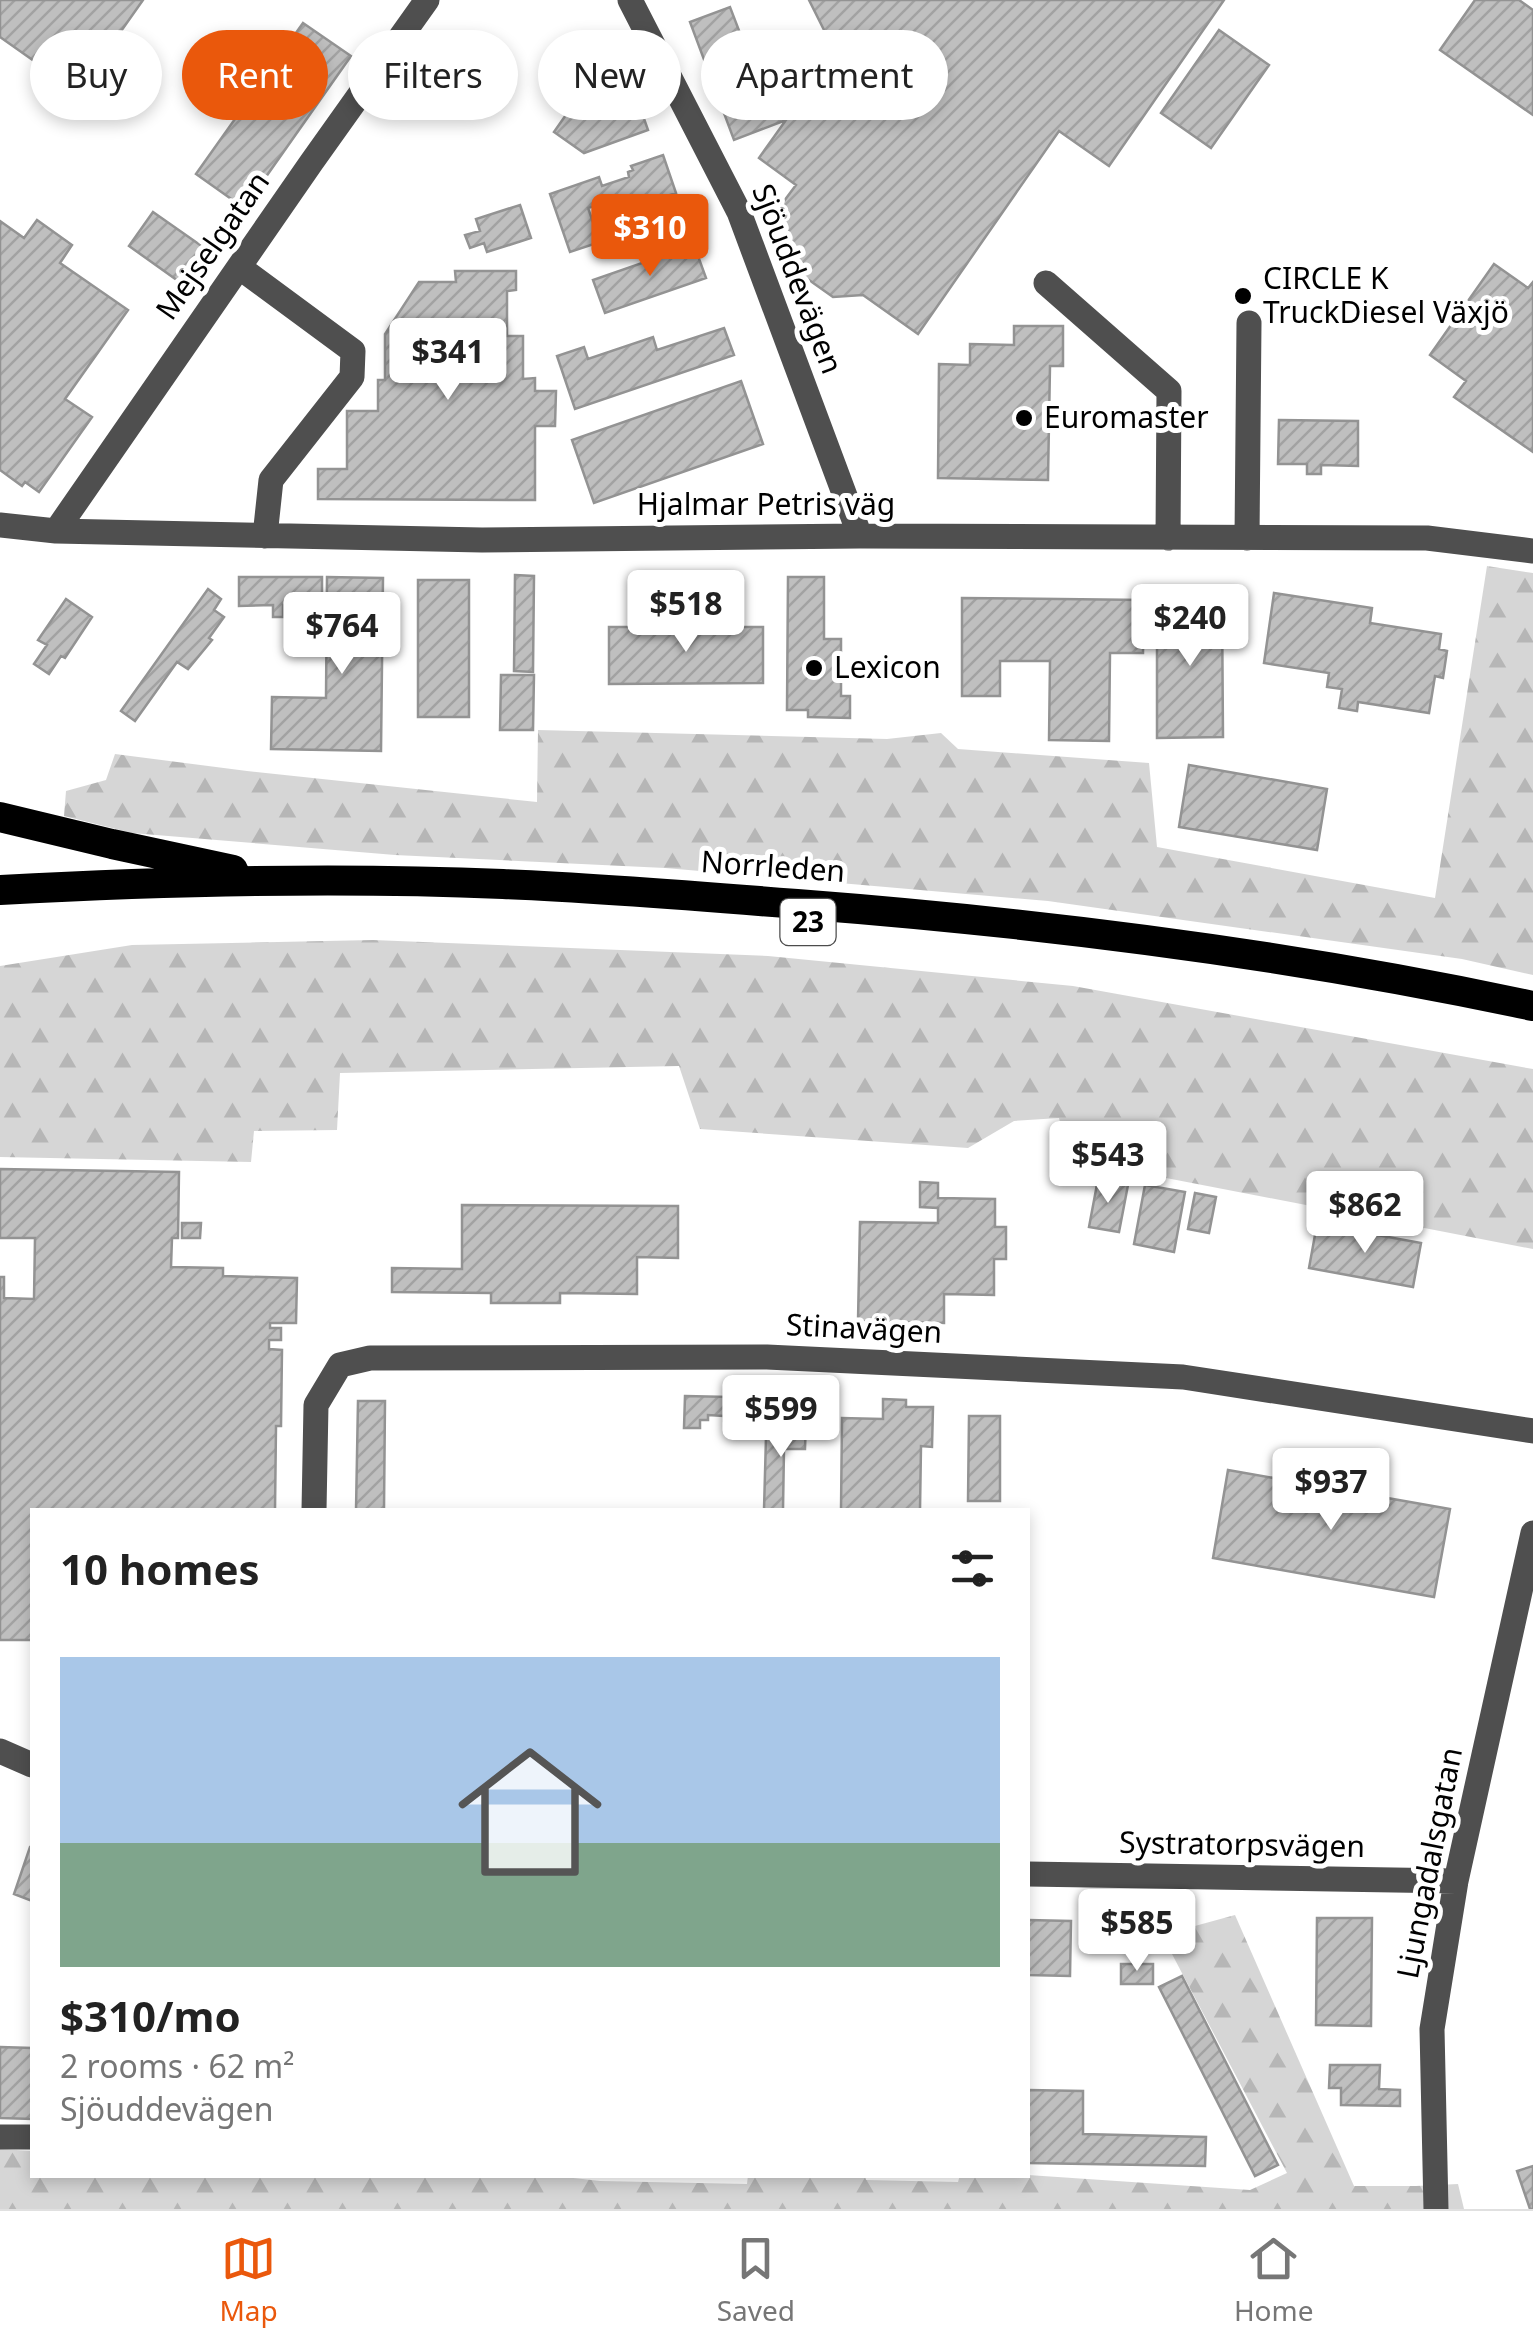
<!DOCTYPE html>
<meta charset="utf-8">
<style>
:root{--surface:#fff;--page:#f2f2f2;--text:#222;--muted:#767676;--line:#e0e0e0;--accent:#ea580c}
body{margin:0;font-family:"Noto Sans",sans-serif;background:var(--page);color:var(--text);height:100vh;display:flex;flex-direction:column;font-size:38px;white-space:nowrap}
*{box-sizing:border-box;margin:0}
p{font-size:32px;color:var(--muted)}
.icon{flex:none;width:55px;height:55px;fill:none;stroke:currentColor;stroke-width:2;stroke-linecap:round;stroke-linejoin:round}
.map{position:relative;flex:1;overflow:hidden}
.side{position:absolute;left:30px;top:1508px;width:1000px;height:670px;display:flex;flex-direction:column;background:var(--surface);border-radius:0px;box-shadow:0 5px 15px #0003}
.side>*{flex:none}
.top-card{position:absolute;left:30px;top:30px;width:1000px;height:90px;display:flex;gap:20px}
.price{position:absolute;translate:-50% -85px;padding:0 22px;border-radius:10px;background:#fff;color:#222;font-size:32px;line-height:65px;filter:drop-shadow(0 2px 5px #0008)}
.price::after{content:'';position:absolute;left:50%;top:60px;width:30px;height:22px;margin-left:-15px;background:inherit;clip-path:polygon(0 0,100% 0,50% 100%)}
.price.active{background:var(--accent);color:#fff}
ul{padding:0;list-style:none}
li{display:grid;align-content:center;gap:20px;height:530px;padding:0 30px}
li span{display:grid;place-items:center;height:310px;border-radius:0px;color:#555}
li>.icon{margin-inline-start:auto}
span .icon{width:180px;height:180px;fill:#fffc;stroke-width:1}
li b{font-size:42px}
h2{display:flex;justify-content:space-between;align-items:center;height:120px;padding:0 30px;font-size:42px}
.chip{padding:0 35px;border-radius:45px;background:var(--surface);box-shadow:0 5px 15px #0003;font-size:35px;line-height:90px}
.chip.active{background:var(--accent);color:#fff}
.tab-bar{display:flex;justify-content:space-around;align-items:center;height:140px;border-top:2px solid var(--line);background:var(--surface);font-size:28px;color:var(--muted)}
.tab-bar a{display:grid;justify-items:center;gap:5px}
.tab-bar .active{color:var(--accent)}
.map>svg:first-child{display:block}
.forest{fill:url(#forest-firs)}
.building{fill:url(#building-hatch);stroke:#939393;stroke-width:2.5}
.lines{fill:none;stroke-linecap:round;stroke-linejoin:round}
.minor{stroke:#4f4f4f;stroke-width:25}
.highway{stroke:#000;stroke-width:30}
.poi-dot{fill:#000;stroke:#fff;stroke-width:4}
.labels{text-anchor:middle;stroke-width:10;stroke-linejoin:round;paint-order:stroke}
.shield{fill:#fff;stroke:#4c4c4c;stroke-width:2.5}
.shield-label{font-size:28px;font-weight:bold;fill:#000}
.street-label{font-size:30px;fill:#000;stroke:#fff}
.poi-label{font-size:30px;fill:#000;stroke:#fff;text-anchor:start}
</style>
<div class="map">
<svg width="1533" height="2209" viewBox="0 0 1533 2209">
<defs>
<pattern id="forest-firs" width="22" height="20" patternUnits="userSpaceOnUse" patternTransform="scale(2.5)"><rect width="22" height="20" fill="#d6d6d6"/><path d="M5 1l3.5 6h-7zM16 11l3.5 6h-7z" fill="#b6b6b6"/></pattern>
<pattern id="building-hatch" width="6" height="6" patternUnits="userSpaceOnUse" patternTransform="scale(2.5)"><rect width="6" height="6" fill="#bfbfbf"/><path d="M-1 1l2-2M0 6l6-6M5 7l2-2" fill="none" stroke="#a2a2a2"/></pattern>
</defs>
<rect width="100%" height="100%" fill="#fff"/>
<path class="forest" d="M 1487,566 L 1533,573 L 1533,975 L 1462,959 L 1048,901 L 665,868 L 395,855 L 132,833 L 64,816 L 66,791 L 106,780 L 115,754 L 247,771 L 537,802 L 538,730 L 887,739 L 941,733 L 958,749 L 1149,763 L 1157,847 L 1435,898 Z
M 373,940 L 768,956 L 1073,986 L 1533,1069 L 1533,1249 L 1068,1159 L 1059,1118 L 1014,1121 L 968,1148 L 700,1129 L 679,1066 L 340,1073 L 337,1130 L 254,1131 L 251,1162 L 0,1157 L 0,966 L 132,945 Z
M 1235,1915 L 1354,2186 L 1416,2186 L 1458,2184 L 1464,2209 L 0,2209 L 0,2149 L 32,2151 L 32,2175 L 547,2175 L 600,2181 L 747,2184 L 748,2175 L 865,2175 L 866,2180 L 958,2182 L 960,2175 L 1028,2175 L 1250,2190 L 1287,2173 L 1162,1935 Z"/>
<path class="building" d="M 0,0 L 143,0 L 78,92 L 0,37 Z
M 809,0 L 1224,0 L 1109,166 L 1059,131 L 918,334 L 863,295 L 833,297 L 792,268 L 770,220 L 796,185 L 759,158 L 786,120 L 734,140 L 690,22 L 730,7 L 756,75 L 767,71 L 790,100 L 829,40 Z
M 1475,0 L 1519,0 L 1533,10 L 1533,115 L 1440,50 Z
M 303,23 L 351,56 L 244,208 L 196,174 Z
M 1219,30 L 1269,65 L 1211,148 L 1161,113 Z
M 617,42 L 648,130 L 584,153 L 554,132 Z
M 663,155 L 676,193 L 661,198 L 663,205 L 613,222 L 606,202 L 588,208 L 600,242 L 570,252 L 550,194 L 599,177 L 602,186 L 629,177 L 628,172 L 633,170 L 631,166 Z
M 520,205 L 531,238 L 487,252 L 484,243 L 470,248 L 465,235 L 480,231 L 476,219 Z
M 153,212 L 213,254 L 188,288 L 129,246 Z
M 37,220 L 72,245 L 60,263 L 128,310 L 65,399 L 92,417 L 39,492 L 25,482 L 22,486 L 0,470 L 0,221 L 24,238 Z
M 694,245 L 706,278 L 605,313 L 593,280 Z
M 1494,264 L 1528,288 L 1533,282 L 1533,452 L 1454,397 L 1466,381 L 1430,355 Z
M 455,271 L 516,271 L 516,290 L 507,291 L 507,336 L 523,336 L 523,379 L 535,378 L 535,391 L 556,391 L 555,426 L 535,426 L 535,500 L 318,499 L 318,469 L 347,469 L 347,411 L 378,411 L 378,380 L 385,380 L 385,334 L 419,282 L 456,282 Z
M 1014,326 L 1063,326 L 1063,366 L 1050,366 L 1048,480 L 938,478 L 939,364 L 970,365 L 970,344 L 1014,345 Z
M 724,328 L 734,355 L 575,409 L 557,356 L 584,347 L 588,359 L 653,337 L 657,350 Z
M 741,381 L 763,444 L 594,503 L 572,440 Z
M 1279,420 L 1358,421 L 1358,466 L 1321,465 L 1321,474 L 1307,474 L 1307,464 L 1278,464 Z
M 515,575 L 534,576 L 533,672 L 514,671 Z
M 239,577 L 322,577 L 322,605 L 283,605 L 283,617 L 273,617 L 273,605 L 239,606 Z
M 327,577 L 383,578 L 381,751 L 271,749 L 272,697 L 326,698 Z
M 788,577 L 824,577 L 824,639 L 841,639 L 841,696 L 850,696 L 850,718 L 808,717 L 808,710 L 787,710 Z
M 418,580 L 469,580 L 469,717 L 418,717 Z
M 208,589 L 221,599 L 214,610 L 224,617 L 209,638 L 212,640 L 188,669 L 177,662 L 135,721 L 121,711 Z
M 1274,593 L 1372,608 L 1370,623 L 1441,634 L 1439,649 L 1447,651 L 1443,678 L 1435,676 L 1429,713 L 1358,702 L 1357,711 L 1339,708 L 1342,689 L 1327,687 L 1329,673 L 1264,663 Z
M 962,598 L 1144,600 L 1143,653 L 1110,653 L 1109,741 L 1049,740 L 1050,661 L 1000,661 L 1000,696 L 962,696 Z
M 66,599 L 92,617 L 65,658 L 61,656 L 49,674 L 34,664 L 47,645 L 38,640 Z
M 1157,600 L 1222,600 L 1223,737 L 1157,738 Z
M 609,627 L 763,627 L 763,683 L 609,684 Z
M 501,675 L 534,675 L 533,730 L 500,730 Z
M 1189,765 L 1327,789 L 1317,850 L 1179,827 Z
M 0,1169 L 179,1172 L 178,1238 L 172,1238 L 171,1267 L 223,1268 L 223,1276 L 297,1278 L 296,1323 L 270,1323 L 270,1328 L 281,1328 L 281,1340 L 269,1340 L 269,1349 L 282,1350 L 281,1426 L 276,1426 L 275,1510 L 32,1510 L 32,1640 L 0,1640 L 0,1277 L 4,1277 L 4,1298 L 34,1299 L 35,1238 L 0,1238 Z
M 1098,1179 L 1128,1185 L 1119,1232 L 1089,1227 Z
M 920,1182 L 938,1183 L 938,1198 L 995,1199 L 995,1227 L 1006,1227 L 1006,1259 L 994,1259 L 994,1295 L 944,1294 L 944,1323 L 858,1321 L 860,1222 L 938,1223 L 938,1208 L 920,1207 Z
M 1145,1185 L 1185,1192 L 1174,1252 L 1134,1244 Z
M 1195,1193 L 1216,1197 L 1209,1233 L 1188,1229 Z
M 462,1205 L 678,1206 L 678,1258 L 637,1257 L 637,1294 L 560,1293 L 560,1303 L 491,1303 L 491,1293 L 392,1292 L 392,1268 L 462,1269 Z
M 182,1223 L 201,1223 L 200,1238 L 182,1238 Z
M 1317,1224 L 1421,1243 L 1413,1287 L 1309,1268 Z
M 685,1396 L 776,1398 L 776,1422 L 724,1421 L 724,1416 L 708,1415 L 708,1420 L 700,1420 L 700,1428 L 684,1428 Z
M 883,1399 L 906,1400 L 906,1407 L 933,1407 L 932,1447 L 921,1446 L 920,1510 L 841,1510 L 842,1418 L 883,1419 Z
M 358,1401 L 385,1401 L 384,1510 L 356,1510 Z
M 969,1416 L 1000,1416 L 1000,1501 L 968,1501 Z
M 778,1419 L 806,1420 L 805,1449 L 784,1449 L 783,1510 L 764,1510 L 766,1437 L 778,1437 Z
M 1228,1470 L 1450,1509 L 1434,1597 L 1213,1558 Z
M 30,1847 L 32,1847 L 32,1901 L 14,1894 Z
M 1317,1918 L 1372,1918 L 1371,2026 L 1316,2025 Z
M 1028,1920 L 1071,1921 L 1070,1976 L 1028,1975 Z
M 1121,1964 L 1153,1964 L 1153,1984 L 1121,1984 Z
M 1182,1976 L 1278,2165 L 1255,2176 L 1159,1987 Z
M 0,2047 L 32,2048 L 32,2119 L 0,2118 Z
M 1330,2065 L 1380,2065 L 1379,2089 L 1400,2090 L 1400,2106 L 1341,2105 L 1341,2088 L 1329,2088 Z
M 1028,2090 L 1083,2091 L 1083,2134 L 1206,2137 L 1205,2166 L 1028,2163 Z
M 1533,2166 L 1533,2209 L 1530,2209 L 1517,2171 Z"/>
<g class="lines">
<path class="minor" d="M 630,0 L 739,212 L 860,536
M 239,267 L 353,351 L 352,377 L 271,480 L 265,536
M 1046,283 L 1169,391 L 1168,538
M 0,525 L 56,531 L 482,540 L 860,536 L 1427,538 L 1533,551
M 56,531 L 311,163 L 427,0
M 1247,538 L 1249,323
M 314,1510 L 316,1405 L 340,1365 L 370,1358 L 767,1357 L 1183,1377 L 1533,1431
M 0,1751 L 32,1765
M 1028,1874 L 1456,1881
M 0,2137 L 32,2137
M 1436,2209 L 1432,2029 L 1456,1881 L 1533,1533"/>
<path class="highway" d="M 0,817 L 112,844 L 233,870
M 0,890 C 167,881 336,877 503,884 C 601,888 699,896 797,904 C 1044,923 1291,954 1533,1006"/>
</g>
<g class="poi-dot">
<circle cx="1243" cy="296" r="10"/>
<circle cx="1024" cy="418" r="10"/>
<circle cx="814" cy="668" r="10"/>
</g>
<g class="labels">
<rect class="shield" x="780.5" y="899" width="55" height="46" rx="8"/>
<g class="shield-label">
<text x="808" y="932">23</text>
</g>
<g class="street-label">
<text transform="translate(213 246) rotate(-55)" y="10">Mejselgatan</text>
<text transform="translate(797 279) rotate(69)" y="10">Sjöuddevägen</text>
<text x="766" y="515">Hjalmar Petris väg</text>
<text transform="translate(773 867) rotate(4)" y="10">Norrleden</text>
<text transform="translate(864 1329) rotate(3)" y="10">Stinavägen</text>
<text transform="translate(1242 1845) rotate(1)" y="10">Systratorpsvägen</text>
<text transform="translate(1430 1863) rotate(-79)" y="10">Ljungadalsgatan</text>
</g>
<g class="poi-label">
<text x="1263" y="289">CIRCLE K<tspan x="1263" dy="34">TruckDiesel Växjö</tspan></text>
<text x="1044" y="428">Euromaster</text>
<text x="834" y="678">Lexicon</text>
</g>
</g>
</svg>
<b class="price active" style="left:650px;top:279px">$310</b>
<b class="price" style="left:448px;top:403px">$341</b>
<b class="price" style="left:686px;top:655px">$518</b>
<b class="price" style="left:1190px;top:669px">$240</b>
<b class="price" style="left:342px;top:677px">$764</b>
<b class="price" style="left:1108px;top:1206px">$543</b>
<b class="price" style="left:1365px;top:1256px">$862</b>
<b class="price" style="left:781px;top:1460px">$599</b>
<b class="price" style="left:1331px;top:1533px">$937</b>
<b class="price" style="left:1137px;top:1974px">$585</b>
<div class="top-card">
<a class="chip">Buy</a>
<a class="chip active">Rent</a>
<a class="chip">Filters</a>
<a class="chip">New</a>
<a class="chip">Apartment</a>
</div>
<section class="side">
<h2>10 homes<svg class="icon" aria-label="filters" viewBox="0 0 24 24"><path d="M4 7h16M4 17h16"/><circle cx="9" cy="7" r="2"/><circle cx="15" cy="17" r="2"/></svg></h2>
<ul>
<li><span style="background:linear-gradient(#a9c7e8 60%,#7fa58c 0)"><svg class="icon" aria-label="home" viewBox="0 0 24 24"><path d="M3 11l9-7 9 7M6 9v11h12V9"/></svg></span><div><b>$310/mo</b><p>2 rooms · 62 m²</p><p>Sjöuddevägen</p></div></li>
</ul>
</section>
</div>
<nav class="tab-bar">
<a class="active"><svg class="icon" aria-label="map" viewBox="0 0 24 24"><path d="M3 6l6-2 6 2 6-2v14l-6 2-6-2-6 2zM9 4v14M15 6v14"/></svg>Map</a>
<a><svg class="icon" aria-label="saved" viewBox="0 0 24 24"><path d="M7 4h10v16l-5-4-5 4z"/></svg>Saved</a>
<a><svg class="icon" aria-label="home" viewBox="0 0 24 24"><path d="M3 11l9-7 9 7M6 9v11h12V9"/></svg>Home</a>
</nav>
